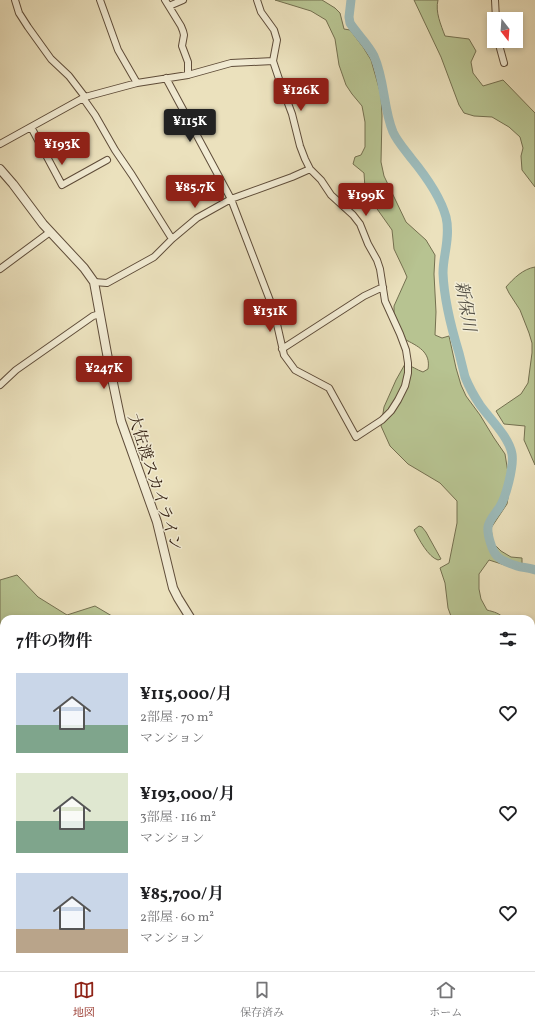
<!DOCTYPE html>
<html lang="ja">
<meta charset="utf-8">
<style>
:root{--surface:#fff;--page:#f2f2f2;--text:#202124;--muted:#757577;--line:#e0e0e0;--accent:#8f2418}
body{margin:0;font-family:Vollkorn,"Noto Serif JP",serif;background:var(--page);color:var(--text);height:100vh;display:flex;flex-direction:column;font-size:15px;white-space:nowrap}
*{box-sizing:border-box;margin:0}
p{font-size:13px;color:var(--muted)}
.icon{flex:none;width:22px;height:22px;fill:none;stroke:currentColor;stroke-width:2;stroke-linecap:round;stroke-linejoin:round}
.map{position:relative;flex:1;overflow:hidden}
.drawer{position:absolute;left:0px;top:615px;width:535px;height:356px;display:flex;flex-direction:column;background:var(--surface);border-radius:12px 12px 0 0;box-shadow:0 2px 6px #0003}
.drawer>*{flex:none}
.needle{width:26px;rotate:163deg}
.buttons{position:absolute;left:487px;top:12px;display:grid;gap:8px}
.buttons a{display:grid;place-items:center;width:36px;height:36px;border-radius:0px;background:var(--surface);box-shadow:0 2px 6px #0003;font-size:20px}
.price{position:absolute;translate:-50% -34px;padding:0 9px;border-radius:4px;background:var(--accent);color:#fff;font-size:13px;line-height:26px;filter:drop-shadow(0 1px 2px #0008)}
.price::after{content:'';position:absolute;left:50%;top:24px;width:12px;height:9px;margin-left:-6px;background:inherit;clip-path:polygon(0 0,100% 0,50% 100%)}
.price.selected{background:#222;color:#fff}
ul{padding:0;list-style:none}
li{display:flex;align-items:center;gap:12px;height:100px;padding:0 16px}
li span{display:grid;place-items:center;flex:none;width:112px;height:80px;border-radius:0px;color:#555}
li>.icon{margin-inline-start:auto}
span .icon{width:48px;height:48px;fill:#fffc;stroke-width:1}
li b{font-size:17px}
h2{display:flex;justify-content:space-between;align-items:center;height:48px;padding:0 16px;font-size:17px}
.tabs{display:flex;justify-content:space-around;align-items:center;height:56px;border-top:1px solid var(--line);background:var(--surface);font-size:11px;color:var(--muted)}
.tabs a{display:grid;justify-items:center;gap:2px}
.tabs .selected{color:var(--accent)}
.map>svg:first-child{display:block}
.green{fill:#b7c391;stroke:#747050}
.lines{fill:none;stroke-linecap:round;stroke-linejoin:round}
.river{stroke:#9cbbbb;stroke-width:9}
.minor-casing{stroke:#5f4d3a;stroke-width:8}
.tertiary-casing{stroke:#5f4d3a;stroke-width:10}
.minor{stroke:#f2ecd4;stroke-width:6}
.tertiary{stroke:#f2ecd4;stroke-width:8}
.labels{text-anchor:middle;stroke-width:3;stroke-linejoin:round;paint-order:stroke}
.street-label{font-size:16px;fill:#301c0e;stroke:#f2ecd4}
.water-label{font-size:17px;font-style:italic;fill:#504c42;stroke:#f2ecd4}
</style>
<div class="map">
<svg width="535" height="971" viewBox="0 0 535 971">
<rect width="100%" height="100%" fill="#ebe1bd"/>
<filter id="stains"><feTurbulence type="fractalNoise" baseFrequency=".005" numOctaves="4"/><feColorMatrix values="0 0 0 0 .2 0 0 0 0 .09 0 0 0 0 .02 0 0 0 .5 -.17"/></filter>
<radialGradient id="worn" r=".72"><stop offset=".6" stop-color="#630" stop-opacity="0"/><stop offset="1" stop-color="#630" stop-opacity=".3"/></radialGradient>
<path class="green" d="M 275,0 L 322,0 L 335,8 L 340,13 L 344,29 L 350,30 L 363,47 L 371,60 L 381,95 L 382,116 L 381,162 L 384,176 L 406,222 L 426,240 L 435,255 L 434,274 L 436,312 L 435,335 L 442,338 L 449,336 L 456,368 L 461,385 L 466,396 L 480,415 L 494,438 L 505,454 L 510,485 L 507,504 L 491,528 L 493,543 L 501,551 L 511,557 L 522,558 L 522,564 L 517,568 L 511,567 L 489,560 L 479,574 L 479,589 L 481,599 L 487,610 C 494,612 500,613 504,619 L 452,619 L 448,608 L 445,583 L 440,568 L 449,563 L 457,523 L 457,501 L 440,483 L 408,464 L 390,446 L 381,426 L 384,407 L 396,380 L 405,364 C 412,366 417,370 423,372 L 428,369 C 431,352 418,346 404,339 L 394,313 L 394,306 L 407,277 L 404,270 L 394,249 L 392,230 L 370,199 L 365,188 L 364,173 L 353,164 L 355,157 L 361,155 L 365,147 L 365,122 L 362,106 L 352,94 L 346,85 L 339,65 L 335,39 L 326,20 L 311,11 Z
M 414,0 L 438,0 C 435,12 441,25 445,36 L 469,39 L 476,51 L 471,62 L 473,73 L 483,86 L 503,80 L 535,113 L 535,187 L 522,170 L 521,156 L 523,148 L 520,137 L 509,127 L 492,117 L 474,116 L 464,113 L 459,105 L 441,57 Z
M 535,267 L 535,465 L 524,440 L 525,426 L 504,424 L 496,411 L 521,394 L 528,383 L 532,353 L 532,343 L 529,333 L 520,310 L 509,293 L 506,287 C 514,278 523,269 535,267 Z
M 419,526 L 422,527 L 426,532 L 441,559 L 438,560 C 428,557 419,539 414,530 Z
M 17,575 L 38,597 L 67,615 L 95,606 L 117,619 L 4,619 L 4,967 L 531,967 L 531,951 L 535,950 L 535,971 L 0,971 L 0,580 Z
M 535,646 L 535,819 L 531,811 L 531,648 Z"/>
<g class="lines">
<path class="river" d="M 351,0 L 349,17 L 350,23 C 357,34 368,44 374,56 C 385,80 383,108 393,132 C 397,141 405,150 411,158 C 425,175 440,195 446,217 C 449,229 447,242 445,254 C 444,260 443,267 443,273 C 444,300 451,327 459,353 C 461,361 463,369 465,377 C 469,387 474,396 480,405 C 490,419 509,437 512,454 C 514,466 506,498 499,508 C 495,514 489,520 488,527 C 487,534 492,551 497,556 C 501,561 511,564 517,566 C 523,568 529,567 535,570"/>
<defs>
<path id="minor" d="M 15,0 L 19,13 L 28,27 L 51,59 L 69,76 L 85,97
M 100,0 L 118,50 L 137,83
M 165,0 L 181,26 L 183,31 L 184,35 L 182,46 L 188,62 L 188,75
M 495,0 L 496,19
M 169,6 L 183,0
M 498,41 L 504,63
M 166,78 L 231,199 L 274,311 L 284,355 L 295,370 L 329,388 L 356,437 L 382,420 L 391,411 L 398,400 L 405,386 L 408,373 L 408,363 L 406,350 L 400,334 L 385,301 L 380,269 L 377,260 L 368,244 L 360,224 L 353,215 L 331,195 L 321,180 L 310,169 L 305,159 L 300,146 L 292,114 L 280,82 L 273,61 L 277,40 L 274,30 L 261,12 L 257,0
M 83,98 L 95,115 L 115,150 L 132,175 L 172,239
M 31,127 L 62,185 L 107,160
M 0,144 L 85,97 L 137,83 L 188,75 L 231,63 L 273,61
M 0,269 L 50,232
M 94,282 L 107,283 L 154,257 L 172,239 L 197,218 L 231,199 L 292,177 L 310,169
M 282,349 L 364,296 L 383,287
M 0,385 L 16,370 L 93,316 L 100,314
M 0,843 L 4,844
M 303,967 L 309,971"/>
<path id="tertiary" d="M 0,169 L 13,184 L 43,224 L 84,268 L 94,282 L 108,359 L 121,421 L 157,522 L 173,588 L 178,598 L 191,619
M 359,967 L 362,971"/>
</defs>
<use href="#minor" class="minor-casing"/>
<use href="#tertiary" class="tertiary-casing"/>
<use href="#minor" class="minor"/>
<use href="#tertiary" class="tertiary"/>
</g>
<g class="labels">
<g class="street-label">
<text transform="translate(156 482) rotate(72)" y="6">大佐渡スカイライン</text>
</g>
<g class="water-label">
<text transform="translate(466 306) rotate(80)" y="6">新保川</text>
</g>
</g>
<rect width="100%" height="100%" filter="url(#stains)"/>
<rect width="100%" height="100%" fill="url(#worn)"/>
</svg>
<div class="buttons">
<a><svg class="needle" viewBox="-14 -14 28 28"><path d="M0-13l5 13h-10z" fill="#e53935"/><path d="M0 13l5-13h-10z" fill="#757577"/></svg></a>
</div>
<b class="price" style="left:301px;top:112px">¥126K</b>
<b class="price selected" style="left:190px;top:143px">¥115K</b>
<b class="price" style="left:62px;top:166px">¥193K</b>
<b class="price" style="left:195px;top:209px">¥85.7K</b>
<b class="price" style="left:366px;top:217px">¥199K</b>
<b class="price" style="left:270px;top:333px">¥131K</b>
<b class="price" style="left:104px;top:390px">¥247K</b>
<section class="drawer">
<h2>7件の物件<svg class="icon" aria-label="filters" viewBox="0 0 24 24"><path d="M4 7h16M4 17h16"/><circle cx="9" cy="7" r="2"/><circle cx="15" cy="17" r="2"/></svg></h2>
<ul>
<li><span style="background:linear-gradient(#c9d6e8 65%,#7fa58c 0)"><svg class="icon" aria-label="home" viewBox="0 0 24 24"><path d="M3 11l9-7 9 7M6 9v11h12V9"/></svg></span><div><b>¥115,000/月</b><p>2部屋 · 70 m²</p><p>マンション</p></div><svg class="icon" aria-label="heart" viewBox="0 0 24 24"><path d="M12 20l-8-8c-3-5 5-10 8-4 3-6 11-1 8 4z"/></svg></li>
<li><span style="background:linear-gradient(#dfe7d0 60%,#7fa58c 0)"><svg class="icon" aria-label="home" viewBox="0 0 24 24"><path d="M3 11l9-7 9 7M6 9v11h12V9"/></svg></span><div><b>¥193,000/月</b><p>3部屋 · 116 m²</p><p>マンション</p></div><svg class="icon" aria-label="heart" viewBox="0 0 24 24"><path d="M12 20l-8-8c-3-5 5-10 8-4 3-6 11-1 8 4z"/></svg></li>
<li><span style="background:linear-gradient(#c9d6e8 70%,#b9a48a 0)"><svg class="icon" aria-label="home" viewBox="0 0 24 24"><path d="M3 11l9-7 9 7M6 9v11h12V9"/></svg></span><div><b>¥85,700/月</b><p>2部屋 · 60 m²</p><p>マンション</p></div><svg class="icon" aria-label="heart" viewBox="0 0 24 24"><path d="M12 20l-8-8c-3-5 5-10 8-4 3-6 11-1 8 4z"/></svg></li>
</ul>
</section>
</div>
<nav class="tabs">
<a class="selected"><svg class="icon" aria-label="map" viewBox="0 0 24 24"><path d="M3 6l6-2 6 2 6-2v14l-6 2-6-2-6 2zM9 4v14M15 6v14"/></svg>地図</a>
<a><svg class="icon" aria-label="saved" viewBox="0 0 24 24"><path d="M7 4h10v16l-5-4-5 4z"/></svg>保存済み</a>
<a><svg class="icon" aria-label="home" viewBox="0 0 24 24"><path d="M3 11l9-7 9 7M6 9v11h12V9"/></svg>ホーム</a>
</nav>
